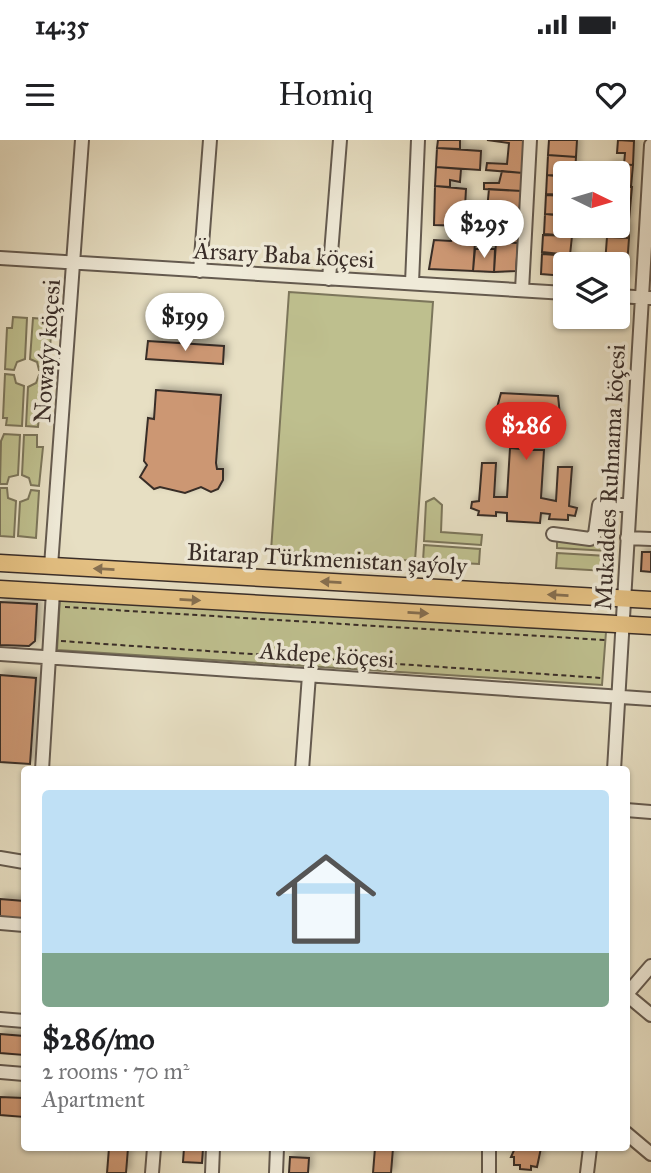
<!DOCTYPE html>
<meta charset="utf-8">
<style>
:root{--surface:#fff;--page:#f6f6f6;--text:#202124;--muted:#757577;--accent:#d93025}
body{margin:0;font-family:"IM FELL Great Primer",serif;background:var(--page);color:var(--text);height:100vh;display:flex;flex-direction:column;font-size:26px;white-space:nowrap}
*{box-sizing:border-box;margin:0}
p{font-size:23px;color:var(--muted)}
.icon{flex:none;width:38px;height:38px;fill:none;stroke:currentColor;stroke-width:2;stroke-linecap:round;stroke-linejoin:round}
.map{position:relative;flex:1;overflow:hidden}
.sheet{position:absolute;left:21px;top:626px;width:609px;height:385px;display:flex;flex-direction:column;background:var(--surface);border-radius:7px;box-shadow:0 2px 5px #0004}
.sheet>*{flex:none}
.needle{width:46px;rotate:95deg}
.fabs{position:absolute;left:553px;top:21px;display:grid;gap:14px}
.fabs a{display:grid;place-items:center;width:77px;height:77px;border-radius:7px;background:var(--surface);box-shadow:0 2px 5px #0004;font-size:35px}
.price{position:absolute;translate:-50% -60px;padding:0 16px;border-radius:24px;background:#fff;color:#222;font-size:23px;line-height:46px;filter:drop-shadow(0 2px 4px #0008)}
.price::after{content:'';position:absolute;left:50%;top:42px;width:21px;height:16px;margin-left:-10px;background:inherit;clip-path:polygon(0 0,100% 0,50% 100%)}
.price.on{background:var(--accent);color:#fff}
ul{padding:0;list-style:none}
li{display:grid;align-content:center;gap:14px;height:371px;padding:0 21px}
li span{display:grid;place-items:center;height:217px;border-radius:7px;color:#555}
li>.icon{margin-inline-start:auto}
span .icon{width:126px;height:126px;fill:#fffc;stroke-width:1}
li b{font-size:30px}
.status{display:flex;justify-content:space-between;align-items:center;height:49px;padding:0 35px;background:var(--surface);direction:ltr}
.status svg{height:19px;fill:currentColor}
header{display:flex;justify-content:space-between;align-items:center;height:91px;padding:0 21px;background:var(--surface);font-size:32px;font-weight:600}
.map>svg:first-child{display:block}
.green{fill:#bebf8e;stroke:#7c765b;stroke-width:2}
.building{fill:#cc9773;stroke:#392d28;stroke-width:2;filter:url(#shadow)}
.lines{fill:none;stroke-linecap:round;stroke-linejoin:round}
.minor-casing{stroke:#645a4f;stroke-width:16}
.major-casing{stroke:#392d28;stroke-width:19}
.path{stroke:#392d28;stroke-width:2;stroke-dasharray:5 3.5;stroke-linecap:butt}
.minor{stroke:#efead8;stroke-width:12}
.major{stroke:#e4c082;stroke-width:16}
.oneway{fill:#866f50}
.labels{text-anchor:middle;stroke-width:7;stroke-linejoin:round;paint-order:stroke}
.street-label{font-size:24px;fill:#392d28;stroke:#efead8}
</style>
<div class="status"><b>14:35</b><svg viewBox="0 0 49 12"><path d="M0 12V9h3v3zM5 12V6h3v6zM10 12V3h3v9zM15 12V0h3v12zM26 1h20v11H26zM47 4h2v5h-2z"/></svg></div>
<header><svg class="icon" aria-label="menu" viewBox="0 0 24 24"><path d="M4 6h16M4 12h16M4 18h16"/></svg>Homiq<svg class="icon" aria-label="heart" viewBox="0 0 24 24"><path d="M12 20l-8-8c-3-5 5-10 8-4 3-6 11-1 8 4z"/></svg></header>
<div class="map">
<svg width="651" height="1033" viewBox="0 0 651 1033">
<defs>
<filter id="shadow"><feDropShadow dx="3.5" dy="-3.5" stdDeviation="3.5" flood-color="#0004"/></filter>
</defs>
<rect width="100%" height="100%" fill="#e7dfc3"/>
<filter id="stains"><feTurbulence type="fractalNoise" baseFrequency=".00286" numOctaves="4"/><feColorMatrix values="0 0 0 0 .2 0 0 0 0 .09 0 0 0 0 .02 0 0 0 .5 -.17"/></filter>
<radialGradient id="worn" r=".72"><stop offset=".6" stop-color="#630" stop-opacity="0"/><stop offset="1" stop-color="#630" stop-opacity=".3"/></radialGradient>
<path class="green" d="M 289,152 L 433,162 L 415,421 L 271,411 Z
M 13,177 L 27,178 L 25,219 L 17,222 L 14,230 L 5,229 L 7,188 L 12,188 Z
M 33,178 L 44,179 L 44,190 L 51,191 L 49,231 L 39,230 L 37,222 L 30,219 Z
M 5,234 L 14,235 L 16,243 L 24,246 L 22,286 L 6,285 L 7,278 L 3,278 Z
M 39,235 L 48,235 L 45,276 L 39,276 L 38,287 L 26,286 L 28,247 L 36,243 Z
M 4,294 L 20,295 L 18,335 L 9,337 L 7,344 L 0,344 L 1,301 Z
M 24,295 L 37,295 L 37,307 L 43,307 L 39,346 L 31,345 L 29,338 L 22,335 Z
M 0,348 L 7,348 L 8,358 L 16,361 L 14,397 L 0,396 Z
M 31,350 L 39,351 L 36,398 L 18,396 L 20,362 L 28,359 Z
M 434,358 L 442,365 L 441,392 L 482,395 L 481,405 L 424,401 L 426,362 Z
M 602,369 L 610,370 L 608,411 L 557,408 L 557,399 L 598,402 Z
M 424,405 L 480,409 L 479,424 L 423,421 Z
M 557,413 L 607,416 L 606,431 L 556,428 Z
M 60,458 L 606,492 L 602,545 L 57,510 Z"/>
<path class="building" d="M 438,0 L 460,0 L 460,9 L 437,8 Z
M 487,0 L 524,0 L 522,33 L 486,30 L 487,23 L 507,24 L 509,3 Z
M 549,0 L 577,0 L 576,17 L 548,15 Z
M 618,0 L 634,1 L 633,25 L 624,25 L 625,13 L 617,13 Z
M 437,8 L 481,11 L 480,30 L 436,27 Z
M 548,15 L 576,17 L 575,33 L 565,33 L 565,37 L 547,35 Z
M 610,24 L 633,25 L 631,47 L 624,47 L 624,40 L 618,40 L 618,33 L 609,33 Z
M 436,27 L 461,29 L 460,42 L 450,40 L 450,47 L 435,46 Z
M 502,31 L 522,33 L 521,51 L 484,49 L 484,43 L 499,43 Z
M 547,35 L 565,36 L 565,56 L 546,55 Z
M 435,46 L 466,49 L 464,86 L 434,85 Z
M 618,46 L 632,47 L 629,80 L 621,79 L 622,61 L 618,60 Z
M 489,49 L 521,51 L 518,90 L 487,88 L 488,80 L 499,80 L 499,71 L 487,70 Z
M 546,54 L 565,55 L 565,75 L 545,74 Z
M 545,74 L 565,76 L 565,86 L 573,86 L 572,96 L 544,94 Z
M 618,84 L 629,84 L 629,98 L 612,96 L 612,86 Z
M 452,86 L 476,88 L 473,131 L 429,129 L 434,100 L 451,101 Z
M 496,89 L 518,90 L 518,103 L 496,102 Z
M 543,95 L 572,96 L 570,115 L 542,112 Z
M 607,97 L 629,98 L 626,140 L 618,140 L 618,124 L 605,124 Z
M 496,102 L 518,103 L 516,131 L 494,132 Z
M 475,109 L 495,109 L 494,132 L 473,131 Z
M 542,114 L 571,116 L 570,124 L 565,124 L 565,136 L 541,134 Z
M 148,201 L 224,206 L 223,224 L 146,219 Z
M 156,250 L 221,255 L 216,323 L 217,329 L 223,329 L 223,340 L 218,349 L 211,352 L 201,347 L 185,353 L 160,347 L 154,349 L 140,337 L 147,325 L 144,321 L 148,278 L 154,279 Z
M 501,253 L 558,256 L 560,275 L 556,303 L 531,303 L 531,310 L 544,310 L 541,358 L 556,361 L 558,327 L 572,327 L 569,366 L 577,368 L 575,376 L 568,375 L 568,380 L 549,379 L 550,374 L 541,373 L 540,383 L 507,381 L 507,373 L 496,372 L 496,376 L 478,375 L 479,371 L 471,368 L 472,362 L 479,361 L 482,323 L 496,323 L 494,357 L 507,357 L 510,308 L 520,309 L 520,302 L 497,301 L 495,275 Z
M 642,412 L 651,412 L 651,432 L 641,431 Z
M 0,462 L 37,464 L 35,501 L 29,506 L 0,505 Z
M 0,535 L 36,538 L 30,624 L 0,622 Z
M 0,759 L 24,761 L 24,780 L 0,778 Z
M 0,894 L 24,896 L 24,915 L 0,913 Z
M 0,957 L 24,958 L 24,977 L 0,975 Z
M 109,1008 L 128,1008 L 126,1033 L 107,1033 Z
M 184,1008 L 203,1008 L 202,1023 L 183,1022 Z
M 375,1008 L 393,1008 L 391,1033 L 373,1033 Z
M 515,1008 L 541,1008 L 537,1027 L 531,1026 L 531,1030 L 520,1029 L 520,1025 L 514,1025 L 514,1017 L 511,1017 Z
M 290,1017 L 309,1018 L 308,1033 L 289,1033 Z"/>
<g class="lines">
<defs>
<path id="minor" d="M 0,118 L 565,153
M 200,131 L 210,0
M 329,139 L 340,0
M 412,143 L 418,0
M 522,150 L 530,0
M 618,156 L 651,158
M 553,394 L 590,399 L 595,394 L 599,365 L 629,365
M 627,398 L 651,399
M 51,426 L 82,0
M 0,514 L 651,559
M 42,630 L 53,452
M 302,630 L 309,535
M 614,630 L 651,5
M 626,670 L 651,672
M 0,718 L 24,722
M 0,783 L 24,785
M 626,855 L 651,826
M 627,855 L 651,875
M 0,879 L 24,881
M 0,932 L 24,934
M 626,993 L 651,1014
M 152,1033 L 154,1008
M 212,1033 L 213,1008
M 276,1033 L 277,1008
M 489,1033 L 489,1008
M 587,1033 L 590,1008"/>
<path id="major" d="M 0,423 L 651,460
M 0,449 L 651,486"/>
</defs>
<use href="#minor" class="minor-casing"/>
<use href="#major" class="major-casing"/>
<path class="path" d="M 65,467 L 605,500
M 61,501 L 602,538"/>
<use href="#minor" class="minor"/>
<use href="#major" class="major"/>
</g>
<defs><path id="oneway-solid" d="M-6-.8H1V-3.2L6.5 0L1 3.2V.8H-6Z" transform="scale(1.75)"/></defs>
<g class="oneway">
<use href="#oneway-solid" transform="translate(104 429) rotate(-177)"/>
<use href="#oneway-solid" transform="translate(331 442) rotate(-177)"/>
<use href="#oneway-solid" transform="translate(558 455) rotate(-177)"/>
<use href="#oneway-solid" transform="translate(190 460) rotate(3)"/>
<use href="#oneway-solid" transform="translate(418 473) rotate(3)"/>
</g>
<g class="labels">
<g class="street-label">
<text transform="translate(284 115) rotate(3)" y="8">Ärsary Baba köçesi</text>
<text transform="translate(47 211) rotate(-86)" y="8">Nowaýy köçesi</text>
<text transform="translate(610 337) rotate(-87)" y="8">Mukaddes Ruhnama köçesi</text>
<text transform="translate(327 419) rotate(3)" y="8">Bitarap Türkmenistan şaýoly</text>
<text transform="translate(327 515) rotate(4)" y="8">Akdepe köçesi</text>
</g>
</g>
<rect width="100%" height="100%" filter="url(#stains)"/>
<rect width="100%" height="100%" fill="url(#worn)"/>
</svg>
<div class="fabs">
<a><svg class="needle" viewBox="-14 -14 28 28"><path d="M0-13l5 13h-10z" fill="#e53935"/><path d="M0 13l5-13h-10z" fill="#757577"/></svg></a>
<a><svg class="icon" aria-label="layers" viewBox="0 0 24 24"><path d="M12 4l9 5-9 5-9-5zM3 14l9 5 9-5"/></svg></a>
</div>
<b class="price" style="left:484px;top:120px">$295</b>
<b class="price" style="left:185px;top:213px">$199</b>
<b class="price on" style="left:526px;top:322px">$286</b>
<section class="sheet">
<ul>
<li><span style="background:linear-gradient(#bfe0f5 75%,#7fa58c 0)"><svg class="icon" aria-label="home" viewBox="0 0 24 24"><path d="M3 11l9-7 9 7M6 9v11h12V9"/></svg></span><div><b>$286/mo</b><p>2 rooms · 70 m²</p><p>Apartment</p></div></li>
</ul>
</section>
</div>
